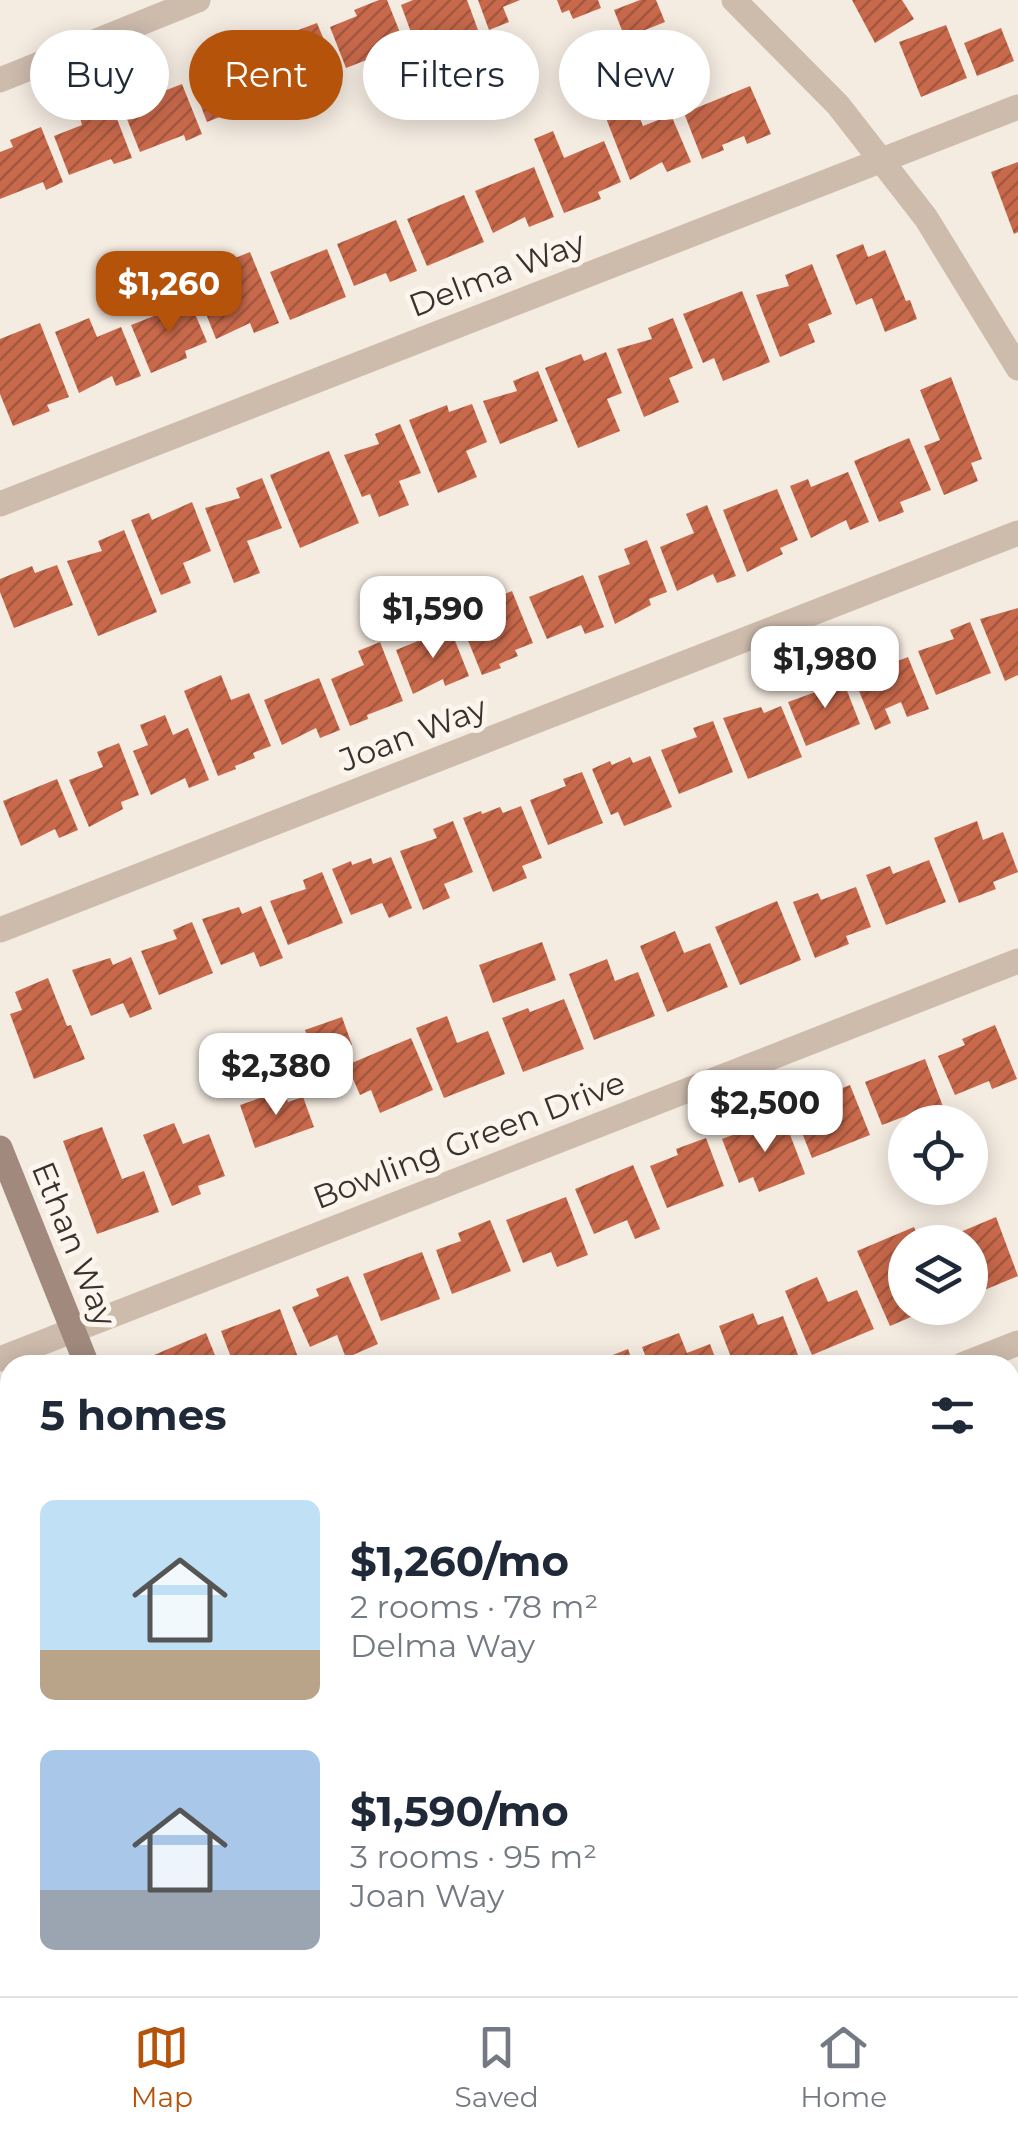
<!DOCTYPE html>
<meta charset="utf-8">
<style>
:root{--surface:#fff;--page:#f6f6f7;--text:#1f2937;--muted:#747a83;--line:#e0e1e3;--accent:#b45309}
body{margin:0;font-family:Montserrat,sans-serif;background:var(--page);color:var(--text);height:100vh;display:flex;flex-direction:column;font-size:38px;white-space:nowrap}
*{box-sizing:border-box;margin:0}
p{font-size:32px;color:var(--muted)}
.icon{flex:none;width:55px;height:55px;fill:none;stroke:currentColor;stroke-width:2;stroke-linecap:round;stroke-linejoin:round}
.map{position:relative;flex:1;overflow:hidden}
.details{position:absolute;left:0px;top:1355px;width:1020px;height:642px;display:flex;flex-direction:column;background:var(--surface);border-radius:30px 30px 0 0;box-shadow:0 5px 25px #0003}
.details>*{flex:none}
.banner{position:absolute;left:30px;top:30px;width:960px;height:90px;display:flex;gap:20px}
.controls{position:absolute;left:888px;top:1105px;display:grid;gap:20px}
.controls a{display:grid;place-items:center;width:100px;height:100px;border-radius:50%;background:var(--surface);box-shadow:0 5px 25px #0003;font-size:50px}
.price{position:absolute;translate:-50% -85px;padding:0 22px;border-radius:20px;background:#fff;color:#222;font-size:32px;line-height:65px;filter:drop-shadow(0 2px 5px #0008)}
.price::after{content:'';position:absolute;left:50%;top:60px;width:30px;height:22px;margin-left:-15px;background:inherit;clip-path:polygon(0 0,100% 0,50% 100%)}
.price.on{background:var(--accent);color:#fff}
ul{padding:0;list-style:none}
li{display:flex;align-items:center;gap:30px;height:250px;padding:0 40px}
li span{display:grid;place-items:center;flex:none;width:280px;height:200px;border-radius:15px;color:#555}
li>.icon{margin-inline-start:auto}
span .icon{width:120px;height:120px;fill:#fffc;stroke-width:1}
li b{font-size:42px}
h2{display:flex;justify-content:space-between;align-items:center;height:120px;padding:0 40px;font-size:42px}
.chip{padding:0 35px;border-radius:45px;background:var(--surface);box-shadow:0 5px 25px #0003;font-size:35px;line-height:90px}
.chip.on{background:var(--accent);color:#fff}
.tabs{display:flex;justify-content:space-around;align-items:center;height:140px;border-top:2px solid var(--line);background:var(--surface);font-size:28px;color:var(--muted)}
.tabs a{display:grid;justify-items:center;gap:5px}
.tabs .on{color:var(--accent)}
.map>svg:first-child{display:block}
.building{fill:url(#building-hatch)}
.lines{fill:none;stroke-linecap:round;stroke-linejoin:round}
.lane{stroke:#cdbbac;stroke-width:15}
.street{stroke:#cdbbac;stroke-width:25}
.secondary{stroke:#a18a7d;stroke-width:25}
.labels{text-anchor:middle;stroke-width:10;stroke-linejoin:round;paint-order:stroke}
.street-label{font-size:32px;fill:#3b302b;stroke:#fbf5ee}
</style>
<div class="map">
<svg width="1018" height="1996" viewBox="0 0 1018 1996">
<defs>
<pattern id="building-hatch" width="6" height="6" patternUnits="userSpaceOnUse" patternTransform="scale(2.5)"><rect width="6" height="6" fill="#c8694b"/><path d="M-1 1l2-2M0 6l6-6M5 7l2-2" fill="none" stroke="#a4573f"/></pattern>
</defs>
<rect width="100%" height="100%" fill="#f4ebe1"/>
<path class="building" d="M 379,0 L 387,0 L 415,70 L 379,84 L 369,59 L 346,68 L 330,27 L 357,16 L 354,10 Z
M 413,0 L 467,0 L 478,30 L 467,34 L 472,50 L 449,59 L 441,37 L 416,46 L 401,5 Z
M 478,0 L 520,0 L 503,7 L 509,22 L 489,30 Z
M 557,0 L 598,0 L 601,8 L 573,19 L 569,10 L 562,13 Z
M 640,0 L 656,0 L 665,22 L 625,38 L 614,10 Z
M 852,0 L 902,0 L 914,19 L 875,43 Z
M 317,23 L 338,74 L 320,81 L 317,74 L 274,91 L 259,53 L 288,42 L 285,35 Z
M 946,25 L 967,78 L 921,97 L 899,42 Z
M 1001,28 L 1014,61 L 977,76 L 964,43 Z
M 249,53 L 269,104 L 252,111 L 250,105 L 207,122 L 192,83 L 221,72 L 219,66 Z
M 182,84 L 202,134 L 186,141 L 184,135 L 140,152 L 125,114 L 154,103 L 151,96 Z
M 750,86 L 771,134 L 747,144 L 744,136 L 722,145 L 724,150 L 702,159 L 684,113 Z
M 112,106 L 132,158 L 114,164 L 111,159 L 69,175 L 54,136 L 82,125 L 80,118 Z
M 635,106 L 643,126 L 671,115 L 691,162 L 667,172 L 662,162 L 630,180 L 606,118 Z
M 41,127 L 63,182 L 46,190 L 43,182 L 0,199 L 0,152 L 13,147 L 10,140 Z
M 553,131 L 564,158 L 604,141 L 621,182 L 598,192 L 601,199 L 564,213 L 534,139 Z
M 1018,162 L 1018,232 L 1014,234 L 991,172 Z
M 534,167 L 554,217 L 529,227 L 525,217 L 493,233 L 475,191 Z
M 464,195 L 484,242 L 427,266 L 407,219 Z
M 396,220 L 417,271 L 390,282 L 386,273 L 354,286 L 337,244 Z
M 863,244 L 868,257 L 885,250 L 906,301 L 910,300 L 917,319 L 885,332 L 872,298 L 856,305 L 836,255 Z
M 327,249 L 346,297 L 290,320 L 270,272 Z
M 250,252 L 279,323 L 254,333 L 250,323 L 216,339 L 191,276 Z
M 812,264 L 832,314 L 808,324 L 815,342 L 780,357 L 756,295 L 789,286 L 785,275 Z
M 742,291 L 770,362 L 723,381 L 714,358 L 703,363 L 683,314 Z
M 190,302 L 207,342 L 185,351 L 187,358 L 151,373 L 131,325 Z
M 89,318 L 97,337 L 121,327 L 141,376 L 116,386 L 112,376 L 79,393 L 55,332 Z
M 673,318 L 693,368 L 669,378 L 679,402 L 644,417 L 617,349 L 652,339 L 648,328 Z
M 40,323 L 69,397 L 47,405 L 50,411 L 13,426 L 0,394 L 0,339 Z
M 606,352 L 622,393 L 607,399 L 620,431 L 578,448 L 545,368 L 581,354 L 584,361 Z
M 538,371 L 558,421 L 500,444 L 483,401 L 517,391 L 513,381 Z
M 951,377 L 982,459 L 971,463 L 978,481 L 944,495 L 924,446 L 940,440 L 920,390 Z
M 472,404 L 487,442 L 466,451 L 477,477 L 438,493 L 409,420 L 447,405 L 449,412 Z
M 400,424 L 421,473 L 399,481 L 409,505 L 379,517 L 370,494 L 362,497 L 344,455 L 379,444 L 375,434 Z
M 909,438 L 931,490 L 900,502 L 904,512 L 879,522 L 854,461 Z
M 329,451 L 359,523 L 300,548 L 270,475 Z
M 848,472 L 869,522 L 850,530 L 846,520 L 811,538 L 790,486 L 808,479 L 811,487 Z
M 262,478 L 282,528 L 247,541 L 260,573 L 234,583 L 205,508 L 240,498 L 236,488 Z
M 777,489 L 798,540 L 780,548 L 783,554 L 747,572 L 723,510 Z
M 192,502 L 211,551 L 183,563 L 191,583 L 161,595 L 131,520 L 149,513 L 152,520 Z
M 707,505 L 736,576 L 717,583 L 713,574 L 677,591 L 660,547 L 694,533 L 686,514 Z
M 124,530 L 157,612 L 98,636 L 67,561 L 102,551 L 98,541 Z
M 647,540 L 667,592 L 649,599 L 651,605 L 615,624 L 598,576 L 630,564 L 624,549 Z
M 57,565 L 73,605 L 14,628 L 0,592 L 0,579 L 32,566 L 35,573 Z
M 583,575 L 604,627 L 585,634 L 581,625 L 547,639 L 529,597 Z
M 512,591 L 533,643 L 515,650 L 518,656 L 499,664 L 501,668 L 482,675 L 463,628 L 497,615 L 491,600 Z
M 1018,608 L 1018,675 L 1005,681 L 980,619 Z
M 970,622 L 991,673 L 936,695 L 918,651 L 954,639 L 950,630 Z
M 450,628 L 469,676 L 445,686 L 443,679 L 413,694 L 396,650 Z
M 380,642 L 403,701 L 367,715 L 368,719 L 350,726 L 331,679 L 364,665 L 358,651 Z
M 888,657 L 890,664 L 908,657 L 929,709 L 907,717 L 901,702 L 885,709 L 891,723 L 875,730 L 850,669 Z
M 840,673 L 860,724 L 806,746 L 788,702 L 824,689 L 820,680 Z
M 221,675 L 231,700 L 249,693 L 271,746 L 253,753 L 255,758 L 235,766 L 236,769 L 218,776 L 184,691 Z
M 319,678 L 340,730 L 320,738 L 316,728 L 282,745 L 264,700 Z
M 781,706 L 802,757 L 748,779 L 723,718 L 761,707 L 764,713 Z
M 165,715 L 173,735 L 188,728 L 209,780 L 189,788 L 185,778 L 151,795 L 133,751 L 148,745 L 140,725 Z
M 713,721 L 733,772 L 679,794 L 661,750 L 697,737 L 693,728 Z
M 119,743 L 139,795 L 121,802 L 123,809 L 89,827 L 69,780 L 103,767 L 97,752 Z
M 650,756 L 672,807 L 624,826 L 618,812 L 611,815 L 592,769 L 610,761 L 612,765 L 630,757 L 633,763 Z
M 582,772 L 603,823 L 548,845 L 530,800 L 566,786 L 563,779 Z
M 57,779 L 78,830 L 59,838 L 55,829 L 21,846 L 3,801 Z
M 521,806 L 542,858 L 522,866 L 527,878 L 493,892 L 463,818 L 481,811 L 482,814 L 500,807 L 503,813 Z
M 453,821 L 473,872 L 444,884 L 450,898 L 423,910 L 400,851 L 437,838 L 433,829 Z
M 977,821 L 983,840 L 1003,832 L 1018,872 L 993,882 L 996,889 L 959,903 L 934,838 Z
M 391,857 L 412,908 L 389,918 L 382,903 L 351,915 L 332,869 L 351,861 L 352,865 L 371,858 L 373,864 Z
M 929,860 L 946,902 L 886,925 L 866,875 L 890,866 L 893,874 Z
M 322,872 L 343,923 L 288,945 L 270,901 L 306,889 L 303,880 Z
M 856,887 L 871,927 L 846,936 L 849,944 L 815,958 L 793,902 L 818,893 L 821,900 Z
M 777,901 L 801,960 L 740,985 L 715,927 Z
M 261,906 L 283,958 L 260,967 L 254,952 L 221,965 L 202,919 L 239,907 L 242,914 Z
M 192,922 L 213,973 L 159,995 L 141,951 L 177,939 L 173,930 Z
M 675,931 L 684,953 L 710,943 L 728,987 L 667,1012 L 640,946 Z
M 542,942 L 556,980 L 493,1003 L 479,965 Z
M 131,957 L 152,1009 L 130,1018 L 123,1003 L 91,1016 L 72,970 L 110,958 L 113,965 Z
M 607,959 L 615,981 L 638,972 L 655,1016 L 594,1040 L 569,974 Z
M 48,978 L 67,1026 L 71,1025 L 85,1059 L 34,1079 L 10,1014 L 22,1010 L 15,992 Z
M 564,999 L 584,1049 L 523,1072 L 502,1018 L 528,1008 L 530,1012 Z
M 447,1016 L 457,1043 L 488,1031 L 505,1074 L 444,1098 L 416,1028 Z
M 342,1017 L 352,1045 L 338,1050 L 342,1061 L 320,1069 L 305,1030 Z
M 995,1025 L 1017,1079 L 992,1089 L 989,1081 L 955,1095 L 938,1056 L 965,1045 L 962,1039 Z
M 411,1038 L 433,1090 L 380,1113 L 371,1090 L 360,1095 L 347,1065 Z
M 925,1059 L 947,1117 L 933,1122 L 914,1122 L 911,1114 L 882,1125 L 865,1082 Z
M 850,1085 L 870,1135 L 812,1158 L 795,1115 L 820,1105 L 817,1098 Z
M 283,1090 L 288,1102 L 303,1097 L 314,1127 L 255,1148 L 240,1105 Z
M 783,1116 L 805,1174 L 759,1192 L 753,1177 L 739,1183 L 722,1139 Z
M 174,1123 L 183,1144 L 209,1134 L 225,1176 L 198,1186 L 201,1194 L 172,1206 L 143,1135 Z
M 102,1127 L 122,1179 L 144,1171 L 159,1212 L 97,1234 L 63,1141 Z
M 706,1138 L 724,1186 L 667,1208 L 650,1166 L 678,1155 L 676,1149 Z
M 633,1165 L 660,1229 L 635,1239 L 627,1220 L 594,1234 L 575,1189 Z
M 566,1197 L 588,1255 L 557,1267 L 551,1252 L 523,1263 L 506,1220 Z
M 996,1217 L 1018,1276 L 970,1296 L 970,1242 L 954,1242 L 951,1236 Z
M 490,1220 L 511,1271 L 452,1294 L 436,1250 L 461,1241 L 458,1233 Z
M 914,1227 L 920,1242 L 905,1242 L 905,1308 L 932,1308 L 890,1326 L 857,1251 Z
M 422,1252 L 440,1299 L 381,1321 L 363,1274 Z
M 348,1276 L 378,1344 L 346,1358 L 337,1335 L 310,1347 L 292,1307 L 319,1296 L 316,1289 Z
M 817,1277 L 828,1302 L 857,1290 L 874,1329 L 812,1355 L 785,1291 Z
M 280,1309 L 299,1360 L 286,1365 L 269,1365 L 268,1362 L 234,1365 L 221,1331 Z
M 753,1313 L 758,1325 L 783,1316 L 800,1360 L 788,1365 L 734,1365 L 719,1326 Z
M 206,1333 L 219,1365 L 158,1365 L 154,1355 Z
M 679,1333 L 687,1353 L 710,1344 L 718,1365 L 649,1365 L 642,1347 Z
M 628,1349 L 634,1365 L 587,1365 Z
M 1018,1404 L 1018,1468 L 1010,1471 L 1010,1407 Z
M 0,1459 L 10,1461 L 8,1507 L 0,1506 Z
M 1010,1590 L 1018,1610 L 1018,1645 L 1010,1648 Z
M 10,1808 L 10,1850 L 0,1826 L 0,1812 Z
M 1010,1865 L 1018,1884 L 1018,1919 L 1010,1922 Z
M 1018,1933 L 1018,1996 L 1016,1996 L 1010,1981 L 1010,1937 Z
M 10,1966 L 10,1988 L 93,1988 L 95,1994 L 2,1996 L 0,1970 Z
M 461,1988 L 511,1988 L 514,1996 L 464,1996 Z
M 657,1988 L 697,1988 L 700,1996 L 651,1996 L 649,1991 Z"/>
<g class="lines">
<path class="lane" d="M 397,1988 L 401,1996"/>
<path class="street" d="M 734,0 L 838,105 L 926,218 L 1018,368
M 0,80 L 198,0
M 0,504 L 1018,107
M 0,930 L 1018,533
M 0,1359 L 1018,961
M 962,1365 L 1018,1343
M 1010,1722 L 1018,1719
M 0,1740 L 10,1736
M 779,1988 L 782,1996
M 302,1996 L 323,1988"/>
<path class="secondary" d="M 0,1148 L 87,1365
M 332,1988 L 335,1996"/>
</g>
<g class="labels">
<g class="street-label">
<text transform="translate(497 274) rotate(-21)" y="11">Delma Way</text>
<text transform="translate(413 734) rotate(-21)" y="11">Joan Way</text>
<text transform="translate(469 1140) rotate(-21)" y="11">Bowling Green Drive</text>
<text transform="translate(74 1244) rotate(68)" y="11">Ethan Way</text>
</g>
</g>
</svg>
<div class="controls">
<a><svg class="icon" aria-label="locate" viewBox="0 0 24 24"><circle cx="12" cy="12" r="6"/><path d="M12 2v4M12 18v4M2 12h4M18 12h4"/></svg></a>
<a><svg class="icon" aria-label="layers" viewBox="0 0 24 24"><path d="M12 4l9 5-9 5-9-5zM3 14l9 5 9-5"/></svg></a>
</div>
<b class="price on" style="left:169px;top:336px">$1,260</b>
<b class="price" style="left:433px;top:661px">$1,590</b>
<b class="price" style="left:825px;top:711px">$1,980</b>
<b class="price" style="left:276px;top:1118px">$2,380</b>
<b class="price" style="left:765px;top:1155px">$2,500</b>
<div class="banner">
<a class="chip">Buy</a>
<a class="chip on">Rent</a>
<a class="chip">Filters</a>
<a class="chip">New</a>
</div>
<section class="details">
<h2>5 homes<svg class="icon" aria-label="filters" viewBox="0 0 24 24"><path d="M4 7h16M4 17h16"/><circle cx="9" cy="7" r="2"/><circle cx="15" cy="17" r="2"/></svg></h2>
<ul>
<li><span style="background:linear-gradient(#bfe0f5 75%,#b9a48a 0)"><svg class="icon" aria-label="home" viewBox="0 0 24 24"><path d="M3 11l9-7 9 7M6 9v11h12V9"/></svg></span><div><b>$1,260/mo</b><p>2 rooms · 78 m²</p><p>Delma Way</p></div></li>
<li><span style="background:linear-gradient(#a9c7e8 70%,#9aa5b1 0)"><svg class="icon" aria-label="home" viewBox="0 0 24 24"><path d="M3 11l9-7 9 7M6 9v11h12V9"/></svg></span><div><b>$1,590/mo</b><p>3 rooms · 95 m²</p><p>Joan Way</p></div></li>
</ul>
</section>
</div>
<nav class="tabs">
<a class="on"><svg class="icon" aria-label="map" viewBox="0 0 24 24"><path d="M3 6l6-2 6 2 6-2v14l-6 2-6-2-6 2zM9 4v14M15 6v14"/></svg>Map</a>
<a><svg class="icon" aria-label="saved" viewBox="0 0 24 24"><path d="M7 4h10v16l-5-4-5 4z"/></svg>Saved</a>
<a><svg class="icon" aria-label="home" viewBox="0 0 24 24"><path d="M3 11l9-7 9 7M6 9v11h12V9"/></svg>Home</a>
</nav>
